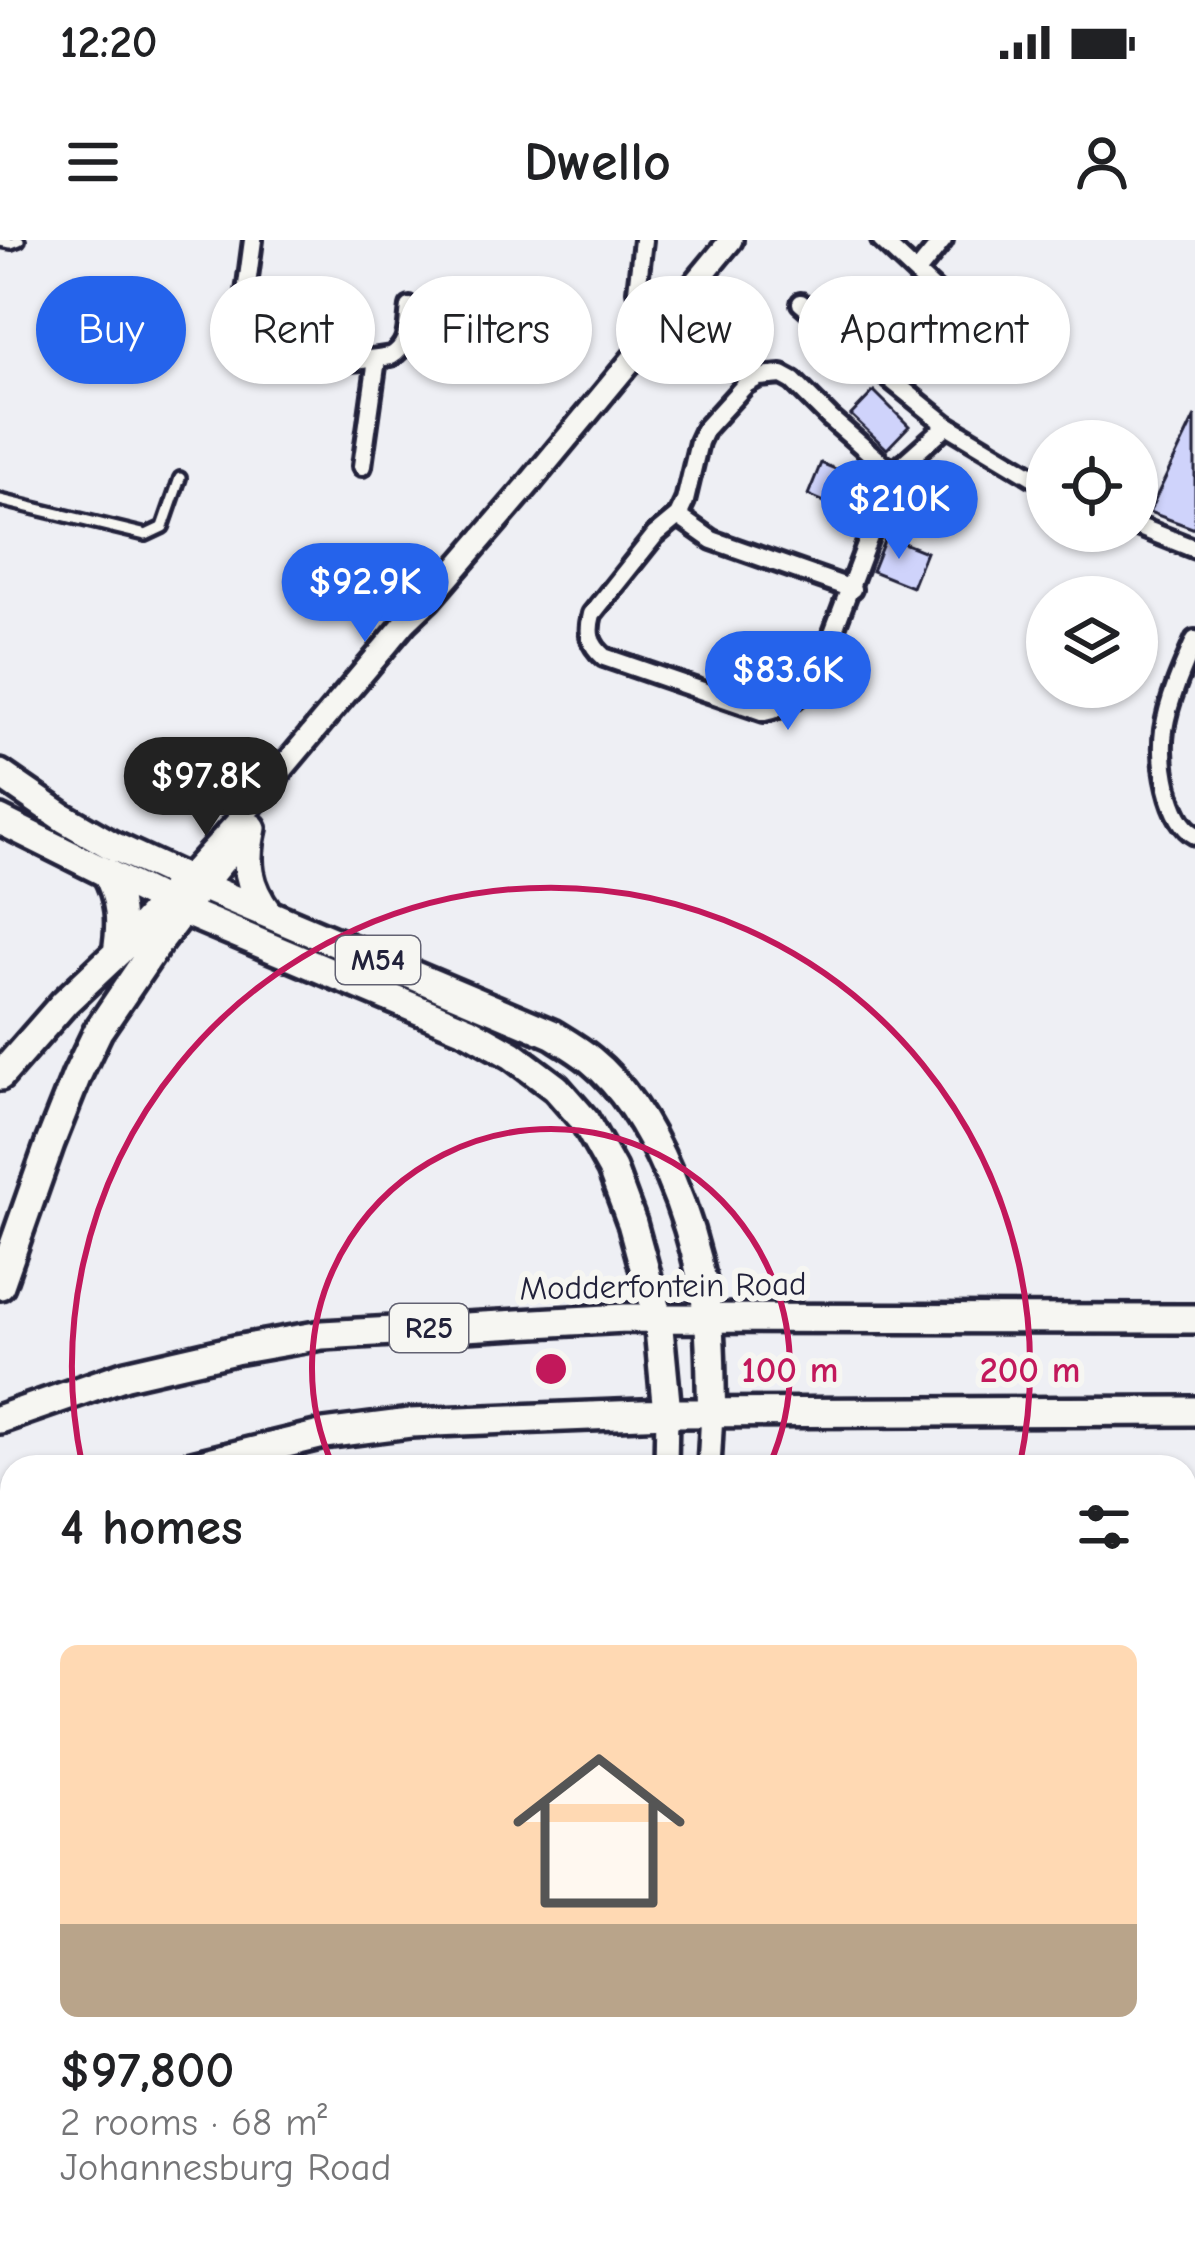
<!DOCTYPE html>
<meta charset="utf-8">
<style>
:root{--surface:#fff;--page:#f2f2f2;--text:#202124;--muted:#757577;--line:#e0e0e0;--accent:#2563eb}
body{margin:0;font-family:"Comic Neue",sans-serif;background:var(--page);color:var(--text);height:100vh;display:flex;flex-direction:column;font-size:45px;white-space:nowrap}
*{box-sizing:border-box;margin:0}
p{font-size:39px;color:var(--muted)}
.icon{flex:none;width:66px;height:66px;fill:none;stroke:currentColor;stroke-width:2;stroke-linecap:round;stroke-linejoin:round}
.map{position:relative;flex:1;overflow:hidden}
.details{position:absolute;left:0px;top:1215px;width:1197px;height:804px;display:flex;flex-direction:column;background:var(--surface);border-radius:36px 36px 0 0;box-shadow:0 3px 9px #0004}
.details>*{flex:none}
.top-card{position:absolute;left:36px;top:36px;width:1125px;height:108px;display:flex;gap:24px}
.tools{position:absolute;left:1026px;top:180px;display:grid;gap:24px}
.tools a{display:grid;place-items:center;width:132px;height:132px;border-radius:50%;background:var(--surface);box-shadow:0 3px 9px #0004;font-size:60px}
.price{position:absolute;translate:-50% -102px;padding:0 27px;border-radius:42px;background:var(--accent);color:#fff;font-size:39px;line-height:78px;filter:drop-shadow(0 3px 6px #0008)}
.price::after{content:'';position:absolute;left:50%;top:72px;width:36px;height:27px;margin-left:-18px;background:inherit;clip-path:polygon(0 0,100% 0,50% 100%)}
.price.active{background:#222;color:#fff}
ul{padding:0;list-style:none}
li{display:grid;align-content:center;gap:24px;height:636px;padding:0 60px}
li+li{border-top:3px solid var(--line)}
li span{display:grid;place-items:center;height:372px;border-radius:18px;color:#555}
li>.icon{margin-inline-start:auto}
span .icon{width:216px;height:216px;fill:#fffc;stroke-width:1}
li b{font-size:51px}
h2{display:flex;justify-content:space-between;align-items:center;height:144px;padding:0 60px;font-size:51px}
.chip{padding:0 42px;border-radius:54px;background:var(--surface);box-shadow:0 3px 9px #0004;font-size:42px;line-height:108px}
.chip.active{background:var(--accent);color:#fff}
.status{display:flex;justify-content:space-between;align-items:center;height:84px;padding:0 60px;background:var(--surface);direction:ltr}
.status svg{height:33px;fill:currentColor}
header{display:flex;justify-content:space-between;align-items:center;height:156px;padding:0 60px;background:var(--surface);font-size:54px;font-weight:700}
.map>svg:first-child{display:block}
.building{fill:#cfd3fb;stroke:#22223b;stroke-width:3}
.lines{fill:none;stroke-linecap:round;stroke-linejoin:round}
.service-casing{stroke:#22223b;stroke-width:18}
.minor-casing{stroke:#22223b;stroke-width:26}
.tertiary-casing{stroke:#22223b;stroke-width:30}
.primary-casing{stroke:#22223b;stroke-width:36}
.service{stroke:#f6f6f2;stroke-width:9}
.minor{stroke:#f6f6f2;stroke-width:16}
.tertiary{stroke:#f6f6f2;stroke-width:21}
.primary{stroke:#f6f6f2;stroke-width:27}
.ring{fill:none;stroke:#c2185b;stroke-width:6}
.labels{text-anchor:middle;stroke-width:12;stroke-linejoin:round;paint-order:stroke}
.shield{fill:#f6f6f2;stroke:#626272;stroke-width:3}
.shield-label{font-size:30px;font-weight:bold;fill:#22223b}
.street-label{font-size:33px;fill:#22223b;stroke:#f6f6f2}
.centre{fill:#c2185b;stroke:#f6f6f2;stroke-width:6}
.ring-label{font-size:36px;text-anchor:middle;font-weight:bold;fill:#c2185b;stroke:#f6f6f2;stroke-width:12;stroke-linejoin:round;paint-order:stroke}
</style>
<div class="status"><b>12:20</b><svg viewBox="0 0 49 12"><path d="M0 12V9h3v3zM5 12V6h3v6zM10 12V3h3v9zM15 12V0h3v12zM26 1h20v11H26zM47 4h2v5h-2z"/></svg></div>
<header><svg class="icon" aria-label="menu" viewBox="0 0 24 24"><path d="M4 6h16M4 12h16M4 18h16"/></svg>Dwello<svg class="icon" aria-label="person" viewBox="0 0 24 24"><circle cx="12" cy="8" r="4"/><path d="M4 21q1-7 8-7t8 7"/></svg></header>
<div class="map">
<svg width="1195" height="2019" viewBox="0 0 1195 2019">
<rect width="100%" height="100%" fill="#eeeff4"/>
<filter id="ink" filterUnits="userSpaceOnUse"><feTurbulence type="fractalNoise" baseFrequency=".00833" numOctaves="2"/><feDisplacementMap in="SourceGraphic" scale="24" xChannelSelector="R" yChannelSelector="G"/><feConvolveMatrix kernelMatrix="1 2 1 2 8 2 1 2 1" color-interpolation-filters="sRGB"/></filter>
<g filter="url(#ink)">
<path class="building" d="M 874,151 L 909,186 L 887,209 L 851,175 Z
M 1195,176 L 1195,289 L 1149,272 Z
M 925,222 L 962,237 L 949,267 L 901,248 L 905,240 Z
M 821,223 L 872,244 L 859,277 L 808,255 Z
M 886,296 L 926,312 L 912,347 L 872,331 Z"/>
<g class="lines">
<defs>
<path id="service" d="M 0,1 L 11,3 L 19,0
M 0,260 L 146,295 L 163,287 L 180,238
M 260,2007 L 286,2019
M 149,2019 L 154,2007"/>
<path id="minor" d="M 253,0 L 241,90 C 243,101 244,109 254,115 C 277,129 363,121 391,116 C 410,105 407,87 410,67
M 881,0 L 965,79
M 917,32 L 943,0
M 637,51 L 643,0
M 801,63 L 869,122 L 947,185 L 1047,245
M 362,226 L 377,119
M 893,233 L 830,178 L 793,141 L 782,135 L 759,137 L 746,144 L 705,189 L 699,202 L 685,261 L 678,276 L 655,295 L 592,374 C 587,393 589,404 604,417 L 764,472 C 787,468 801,456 816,438 L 893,233 L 947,185
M 678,276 L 712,300 L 852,349
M 1137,286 L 1195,309
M 1195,400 C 1183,427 1168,461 1164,490 C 1160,520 1168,580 1195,595
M 1185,1383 L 1195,1382
M 1185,1483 L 1195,1482
M 1185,1517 L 1195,1518
M 1185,1661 L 1195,1661
M 0,1706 L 12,1706
M 0,1893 L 12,1899
M 809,2007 L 816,2019
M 1053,2007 L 1060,2019
M 7,2019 L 12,2007
M 737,2019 L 744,2007
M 1087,2019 L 1106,2007"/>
<path id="tertiary" d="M 185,639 L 245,573 L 405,383 L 429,360 L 528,245 L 731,0
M 203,647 L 252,588
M 666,1227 L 667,1173
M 709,1227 L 712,1173
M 433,2019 L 439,2007
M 467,2019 L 473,2007"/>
<path id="primary" d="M 0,534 L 64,578 L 111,605 L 185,639 L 552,794 C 565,802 579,810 591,820 C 655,872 696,990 707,1070 C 712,1104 710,1139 712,1173
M 0,580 L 181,670 L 469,791 L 512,815 L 556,848 L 585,881 L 612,929 L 632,983 L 658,1078 L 667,1173
M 252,588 C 244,622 247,645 268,673
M 106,632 C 121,659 122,682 117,713
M 0,836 L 65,762 L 117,713 L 174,651
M 0,1045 L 50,903 L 77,835 L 98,791 L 157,704 L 191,659
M 0,1179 L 126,1135 L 235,1110 L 322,1095 L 625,1078 L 1195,1079
M 188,1227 L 324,1194 L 410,1183 L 667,1173 L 1195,1171
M 0,1294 L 12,1289
M 0,1328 L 12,1327
M 0,1752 L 12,1752"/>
</defs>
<use href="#service" class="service-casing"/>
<use href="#minor" class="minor-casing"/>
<use href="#tertiary" class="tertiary-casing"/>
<use href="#primary" class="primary-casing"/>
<use href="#service" class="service"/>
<use href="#minor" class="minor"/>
<use href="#tertiary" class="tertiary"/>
<use href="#primary" class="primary"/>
</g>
</g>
<g class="ring">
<path d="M333 1226A239 239 0 1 1 769 1226"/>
<path d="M82 1224A479 479 0 1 1 1020 1224"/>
</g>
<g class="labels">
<g class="shield">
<rect x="336" y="696" width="84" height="48" rx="9"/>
<rect x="390" y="1064" width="78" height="48" rx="9"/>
</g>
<g class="shield-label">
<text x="378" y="730">M54</text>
<text x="429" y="1098">R25</text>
</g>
<g class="street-label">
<text transform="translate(663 1045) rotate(-1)" y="12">Modderfontein Road</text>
</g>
</g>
<circle cx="551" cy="1129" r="18" class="centre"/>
<g class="ring-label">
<text x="790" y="1142">100 m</text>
<text x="1030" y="1142">200 m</text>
</g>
</svg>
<div class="tools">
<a><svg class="icon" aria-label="locate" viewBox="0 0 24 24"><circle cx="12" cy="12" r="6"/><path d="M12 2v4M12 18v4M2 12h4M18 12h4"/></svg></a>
<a><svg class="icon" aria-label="layers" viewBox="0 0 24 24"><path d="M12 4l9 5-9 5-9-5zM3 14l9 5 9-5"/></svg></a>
</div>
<b class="price" style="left:899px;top:322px">$210K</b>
<b class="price" style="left:365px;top:405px">$92.9K</b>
<b class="price" style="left:788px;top:493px">$83.6K</b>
<b class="price active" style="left:206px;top:599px">$97.8K</b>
<div class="top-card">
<a class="chip active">Buy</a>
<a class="chip">Rent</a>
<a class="chip">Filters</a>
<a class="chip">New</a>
<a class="chip">Apartment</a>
</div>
<section class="details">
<h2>4 homes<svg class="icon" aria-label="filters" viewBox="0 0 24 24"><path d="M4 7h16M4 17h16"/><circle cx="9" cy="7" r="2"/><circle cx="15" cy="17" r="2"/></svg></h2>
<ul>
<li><span style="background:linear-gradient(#ffd9b3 75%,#b9a48a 0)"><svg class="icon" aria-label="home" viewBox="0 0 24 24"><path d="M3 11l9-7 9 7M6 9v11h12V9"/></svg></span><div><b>$97,800</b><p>2 rooms · 68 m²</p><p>Johannesburg Road</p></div></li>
</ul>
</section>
</div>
